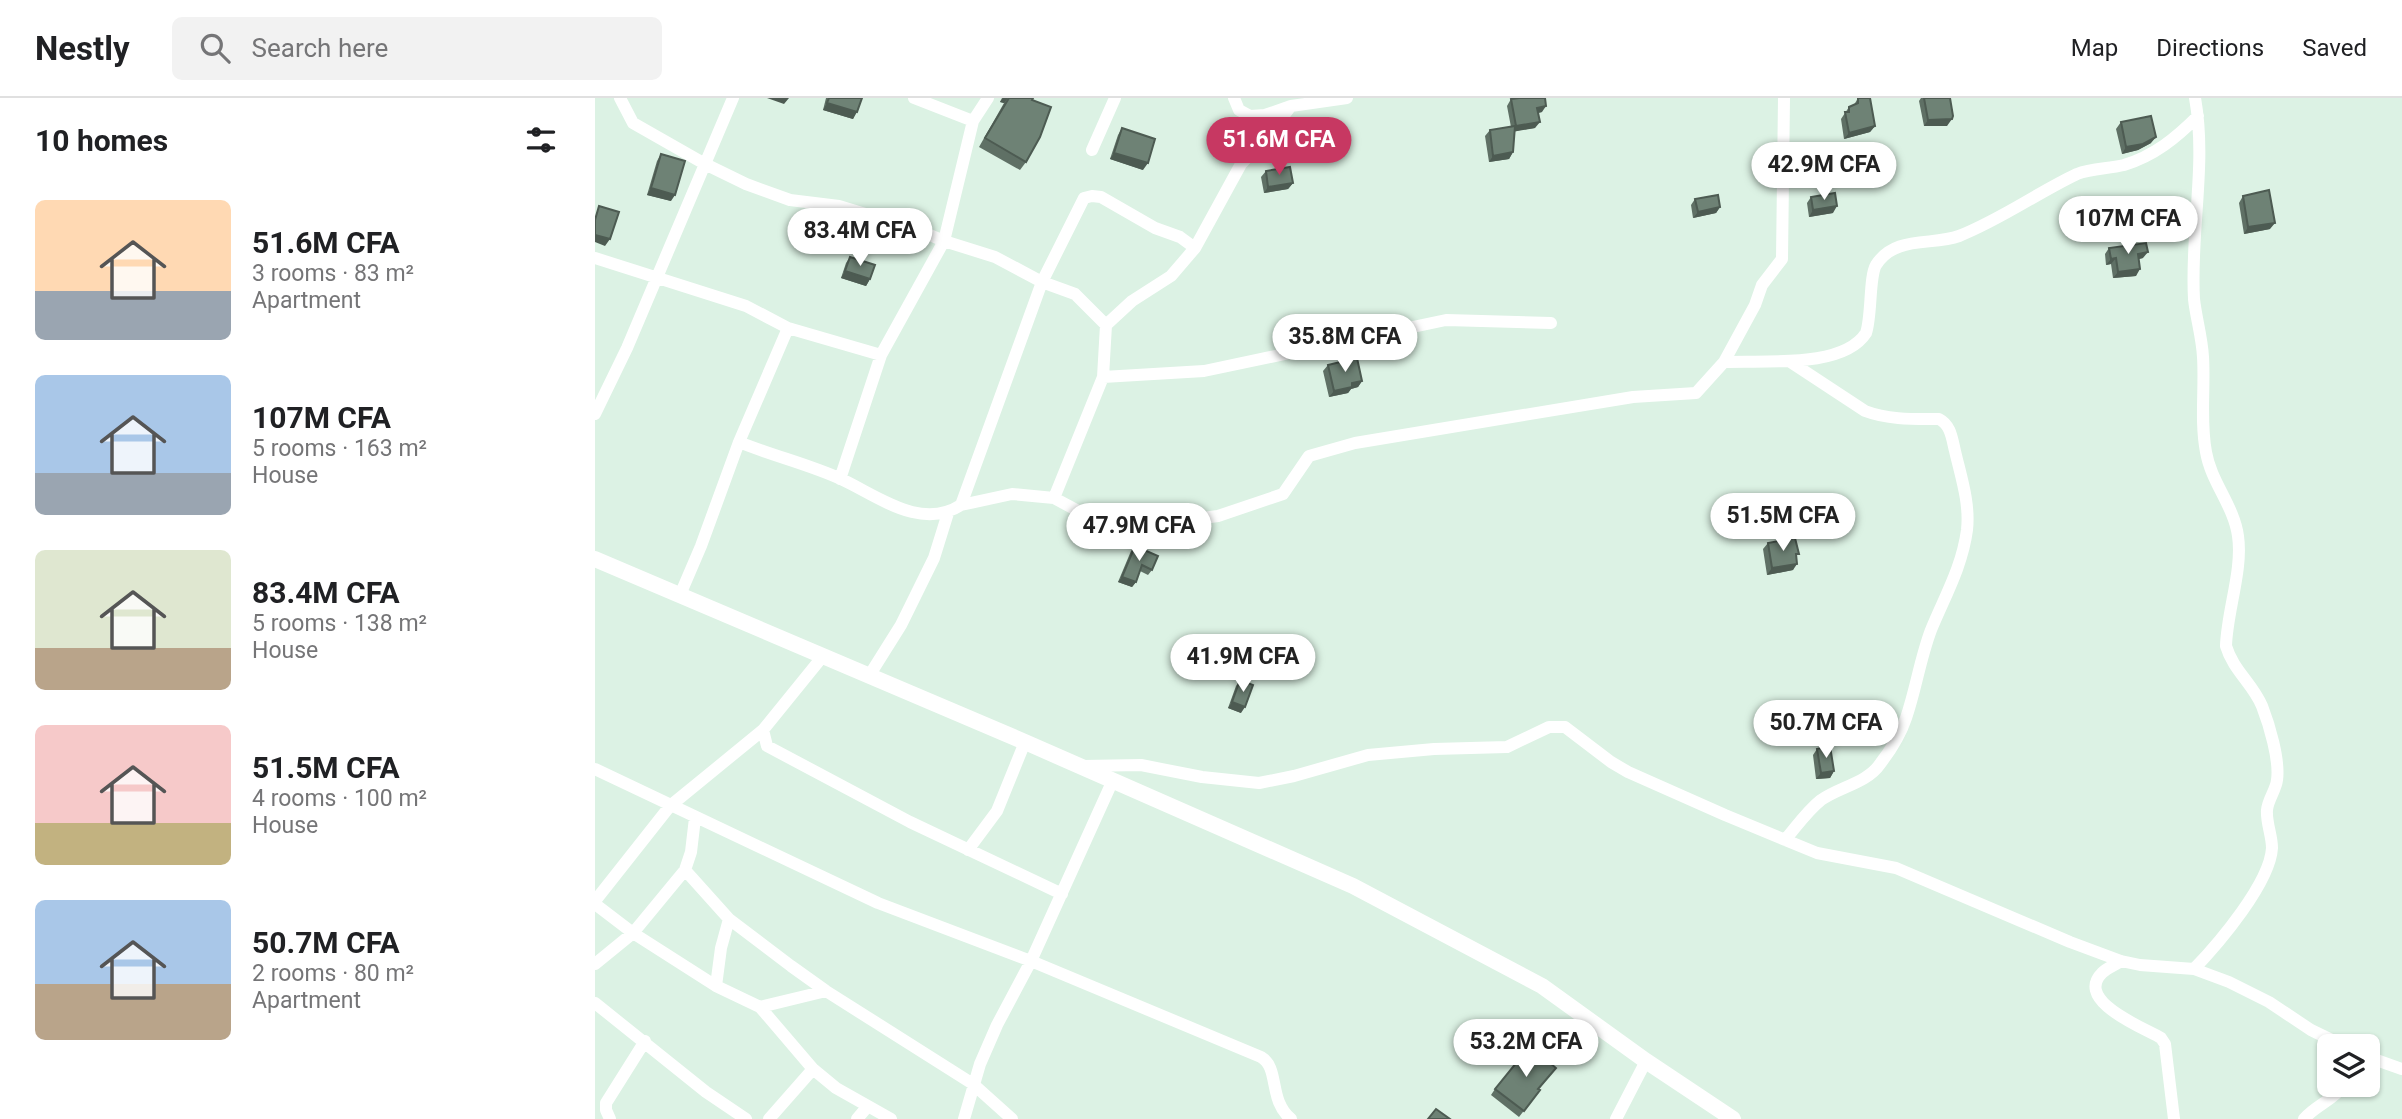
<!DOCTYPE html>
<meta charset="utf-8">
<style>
:root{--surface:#fff;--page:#f2f2f2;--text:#202124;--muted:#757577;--line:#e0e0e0;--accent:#c73862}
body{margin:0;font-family:Roboto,sans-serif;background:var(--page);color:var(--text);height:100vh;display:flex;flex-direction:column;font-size:26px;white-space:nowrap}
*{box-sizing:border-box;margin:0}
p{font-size:23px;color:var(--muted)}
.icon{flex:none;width:38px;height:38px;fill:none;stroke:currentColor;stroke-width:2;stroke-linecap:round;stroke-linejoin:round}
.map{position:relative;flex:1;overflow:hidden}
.panel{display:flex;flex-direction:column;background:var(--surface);width:595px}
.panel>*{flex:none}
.controls{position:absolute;left:1722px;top:936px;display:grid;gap:14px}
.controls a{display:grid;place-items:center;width:63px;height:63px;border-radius:10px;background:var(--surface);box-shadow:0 2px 5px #0004;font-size:35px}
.price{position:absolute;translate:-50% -60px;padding:0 16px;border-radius:24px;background:#fff;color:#222;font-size:23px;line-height:46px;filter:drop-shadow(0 2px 4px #0008)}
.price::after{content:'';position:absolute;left:50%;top:42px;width:21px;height:16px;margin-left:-10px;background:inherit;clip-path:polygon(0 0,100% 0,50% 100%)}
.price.selected{background:var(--accent);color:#fff}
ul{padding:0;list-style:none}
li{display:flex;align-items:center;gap:21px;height:175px;padding:0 35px}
li span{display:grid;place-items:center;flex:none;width:196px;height:140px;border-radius:10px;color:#555}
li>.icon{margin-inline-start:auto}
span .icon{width:84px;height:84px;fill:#fffc;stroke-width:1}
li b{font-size:30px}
h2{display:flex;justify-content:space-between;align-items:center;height:84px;padding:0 35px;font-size:30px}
header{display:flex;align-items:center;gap:42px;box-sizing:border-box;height:98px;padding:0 35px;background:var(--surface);border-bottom:2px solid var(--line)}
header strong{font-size:33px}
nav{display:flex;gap:38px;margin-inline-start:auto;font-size:24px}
.search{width:490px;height:63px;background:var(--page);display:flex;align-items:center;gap:18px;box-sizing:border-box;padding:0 24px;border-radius:10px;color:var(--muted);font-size:26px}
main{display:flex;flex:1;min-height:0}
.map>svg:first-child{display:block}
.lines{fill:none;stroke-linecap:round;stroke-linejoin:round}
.minor{stroke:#fff;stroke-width:12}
.tertiary{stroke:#fff;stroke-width:16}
.wall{fill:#5f7065}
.shaded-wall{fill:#4d5b52}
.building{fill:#6e8275;stroke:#4d5b52;stroke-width:2}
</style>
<header>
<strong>Nestly</strong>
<div class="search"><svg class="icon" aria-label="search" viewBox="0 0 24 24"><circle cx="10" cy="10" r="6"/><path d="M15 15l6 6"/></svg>Search here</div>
<nav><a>Map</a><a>Directions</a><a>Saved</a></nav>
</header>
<main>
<section class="panel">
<h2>10 homes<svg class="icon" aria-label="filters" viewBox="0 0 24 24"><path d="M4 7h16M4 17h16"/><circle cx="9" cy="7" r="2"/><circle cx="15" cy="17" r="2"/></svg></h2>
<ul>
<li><span style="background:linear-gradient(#ffd9b3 65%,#9aa5b1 0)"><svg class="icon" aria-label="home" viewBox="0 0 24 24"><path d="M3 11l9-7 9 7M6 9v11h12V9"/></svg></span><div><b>51.6M CFA</b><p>3 rooms · 83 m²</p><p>Apartment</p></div></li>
<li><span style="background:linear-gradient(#a9c7e8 70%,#9aa5b1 0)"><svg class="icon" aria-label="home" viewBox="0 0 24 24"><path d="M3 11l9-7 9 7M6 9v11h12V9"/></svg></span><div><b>107M CFA</b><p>5 rooms · 163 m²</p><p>House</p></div></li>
<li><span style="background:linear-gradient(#dfe7d0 70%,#b9a48a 0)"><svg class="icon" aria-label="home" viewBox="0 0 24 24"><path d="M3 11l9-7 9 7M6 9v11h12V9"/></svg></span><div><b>83.4M CFA</b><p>5 rooms · 138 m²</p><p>House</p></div></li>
<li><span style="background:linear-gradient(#f6c9c9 70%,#c2b280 0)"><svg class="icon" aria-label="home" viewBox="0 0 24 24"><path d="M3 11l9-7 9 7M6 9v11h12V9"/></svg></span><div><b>51.5M CFA</b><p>4 rooms · 100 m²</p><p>House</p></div></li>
<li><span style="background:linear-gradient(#a9c7e8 60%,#b9a48a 0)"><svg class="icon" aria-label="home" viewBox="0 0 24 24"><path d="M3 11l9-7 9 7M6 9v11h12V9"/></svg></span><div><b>50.7M CFA</b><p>2 rooms · 80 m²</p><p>Apartment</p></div></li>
</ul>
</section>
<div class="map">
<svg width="1807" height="1021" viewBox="0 0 1807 1021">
<rect width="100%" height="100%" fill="#dcf2e4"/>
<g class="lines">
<path class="minor" d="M 138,0 L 110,66 L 151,86 L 195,102 L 244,108 L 323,132 L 349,143 L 378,23 L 393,0
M 319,0 L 378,23
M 639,0 L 644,12 L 655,18 L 670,17 L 696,8 L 752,0
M 497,52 L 520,0
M 0,160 L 151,208 L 193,230 L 286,257
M 1129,264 C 1168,262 1248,271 1271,235 C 1277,217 1274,179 1281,167 C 1300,137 1337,148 1364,138 C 1405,122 1442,95 1482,76 C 1497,70 1513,71 1529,67 C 1559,58 1581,40 1603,18
M 508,279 L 609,273 L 851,222 L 956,225
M 0,316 L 32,250 L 110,66 L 38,25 L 25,0
M 144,344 L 193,230
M 245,381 L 286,257 L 349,143 L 400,159 L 447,184 L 480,196 L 511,227 L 537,203 L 576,178 L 600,150 L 646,66 L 675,36 L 696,8
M 459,400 L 508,279 L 511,227
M 366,407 L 417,396 L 459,400 L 513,429 L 547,428 L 623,418 L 688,396 L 714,358 L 760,345 L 1038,299 L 1101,295 L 1129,264 L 1160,207 L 1167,187 L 1187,161 L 1189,0
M 85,497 L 106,448 L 144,344 C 178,358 213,366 246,381 C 283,398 326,433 366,407 L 447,184 L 489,100 L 497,98 L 506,99 L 560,130 L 585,139 L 600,150
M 228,558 L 168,632 L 172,648 L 315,724 L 467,796
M 274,578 L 306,527 L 339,460 L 353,415
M 488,668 L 546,667 L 607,679 L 664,685 L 699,678 L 773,657 L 839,651 L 912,649 L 954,629 L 970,629 L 1016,664 L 1033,674 L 1130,717 L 1222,755 L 1301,770 L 1475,844 L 1526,863 L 1545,867 L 1599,871 L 1634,884 L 1674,904 L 1716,932 L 1749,948
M 0,671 L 283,805 L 436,863 L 666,959 C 685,970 673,1002 696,1021
M 100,720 L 96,754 L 90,772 L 134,821 L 196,868 L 231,893 L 378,986 L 417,1021
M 1190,742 C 1202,728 1212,713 1226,702 C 1244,689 1272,685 1285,666 C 1295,653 1306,635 1311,620 C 1321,591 1325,561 1336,532 C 1350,498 1367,469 1372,432 C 1375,405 1366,379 1360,353 C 1357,341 1356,327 1344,321 C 1319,321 1294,322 1270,313 L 1194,263
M 373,752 L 402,713 L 430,644
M 0,803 L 75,708 L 168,632
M 0,806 L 38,835 L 121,888
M 134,821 L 126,850 L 121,888 L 165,909 L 218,971 L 241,990 L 296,1021
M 1526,863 C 1520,867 1512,870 1507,875 C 1479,903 1549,930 1566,940 L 1570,946 L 1579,1021
M 0,866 L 38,835 L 90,772
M 1599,871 C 1624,845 1675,785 1677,750 C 1677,737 1671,725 1672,712 C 1673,701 1681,692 1682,682 C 1685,662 1674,626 1667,608 C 1658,586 1638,572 1631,548 C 1632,513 1648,472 1643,438 C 1639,408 1616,384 1611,354 C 1605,323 1610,290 1608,259 C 1607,239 1601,220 1599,201 C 1595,134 1612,66 1600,0
M 0,905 L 111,994 L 151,1021
M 165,909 L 231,893
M 1773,959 L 1807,971
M 15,1021 L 11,1012 L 11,1005 L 50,943
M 174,1021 L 218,971
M 262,1021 L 273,1008
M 369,1021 L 385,966 L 402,927 L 436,863 L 518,682
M 1021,1021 L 1051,963
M 1709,1021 C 1721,1007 1739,1002 1749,987"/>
<path class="tertiary" d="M 0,461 L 430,644 L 758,788 L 947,888 L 1051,963 L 1138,1021"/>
</g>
<path class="wall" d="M 231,0 L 267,0 L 258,21 L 228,12 Z
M 407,0 L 438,0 L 431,64 L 425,72 L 384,49 L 409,5 L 405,4 Z
M 1263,0 L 1280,28 L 1275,34 L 1249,41 L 1246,21 L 1254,9 L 1259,7 Z
M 1326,0 L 1355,0 L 1352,28 L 1329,28 L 1324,3 Z
M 916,1 L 947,14 L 943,15 L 940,30 L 919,33 L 918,54 L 914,61 L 894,64 L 890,38 L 895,32 L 916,29 L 912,8 Z
M 1526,24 L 1556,45 L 1543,52 L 1527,56 L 1521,31 Z
M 527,30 L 548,72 L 515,61 L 523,37 Z
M 66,56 L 76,103 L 52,97 L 62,63 Z
M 671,73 L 698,85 L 693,91 L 669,95 L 666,79 Z
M 1648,98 L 1675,131 L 1649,136 L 1644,105 Z
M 1216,99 L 1238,115 L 1214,119 L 1212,105 Z
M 1100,101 L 1125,109 L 1121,115 L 1098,120 L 1096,107 Z
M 1514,150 L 1548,160 L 1544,161 L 1541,178 L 1518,180 L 1516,166 L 1511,167 L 1510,156 Z
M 255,159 L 275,181 L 271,188 L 246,180 L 251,165 Z
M 733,267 L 767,283 L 763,289 L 756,291 L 753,295 L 734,299 L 728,273 Z
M 1173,445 L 1202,459 L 1198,472 L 1172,477 L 1168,451 Z
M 540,448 L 557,472 L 553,477 L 545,473 L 541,484 L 537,489 L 523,484 L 536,453 Z
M 645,582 L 646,615 L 633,610 L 641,588 Z
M 1222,651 L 1239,673 L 1235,680 L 1221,681 L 1218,657 Z
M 956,976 L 944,991 L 945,992 L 924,1019 L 896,997 L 900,991 Z"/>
<path class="shaded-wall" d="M 172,0 L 194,0 L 189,6 Z
M 408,0 L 413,0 L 409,5 L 405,4 Z
M 232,5 L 262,14 L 258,21 L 228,12 Z
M 951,8 L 947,14 L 938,16 L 942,10 Z
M 1357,21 L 1352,28 L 1329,28 L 1333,22 Z
M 945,24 L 940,30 L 917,34 L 921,28 Z
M 1280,28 L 1275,34 L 1249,41 L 1254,35 Z
M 1561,39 L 1556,45 L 1543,52 L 1527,56 L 1531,49 Z
M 918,54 L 914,61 L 894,64 L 898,58 Z
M 519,55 L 553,65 L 548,72 L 515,61 Z
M 698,85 L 693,91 L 669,95 L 673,89 Z
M 56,90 L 80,97 L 76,103 L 52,97 Z
M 1242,108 L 1238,115 L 1214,119 L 1218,112 Z
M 1125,109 L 1121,115 L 1098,120 L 1103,114 Z
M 1680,125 L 1675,131 L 1649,136 L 1653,129 Z
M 0,137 L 15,141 L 10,148 L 0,144 Z
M 1553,154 L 1548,160 L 1539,162 L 1543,156 Z
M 1521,160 L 1516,166 L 1511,167 L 1516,161 Z
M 1545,171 L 1541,178 L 1518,180 L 1523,174 Z
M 250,173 L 275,181 L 271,188 L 246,180 Z
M 767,283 L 763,289 L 756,291 L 753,295 L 734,299 L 739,293 L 757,285 Z
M 1202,466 L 1198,472 L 1172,477 L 1177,470 Z
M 527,479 L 541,484 L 537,489 L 523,484 Z
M 637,604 L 650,609 L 646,615 L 633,610 Z
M 1239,673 L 1235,680 L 1221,681 L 1226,675 Z"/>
<path class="building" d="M 234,0 L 267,0 L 262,14 L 232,5 Z
M 414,0 L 438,0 L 437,2 L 456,9 L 445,39 L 431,64 L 390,40 Z
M 924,0 L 950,0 L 951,8 L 942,10 L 945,24 L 921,28 L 916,1 Z
M 1263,0 L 1275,0 L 1280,28 L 1254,35 L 1250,14 L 1254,14 L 1254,9 L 1263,5 Z
M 1329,0 L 1355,0 L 1358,18 L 1357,21 L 1333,22 Z
M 1556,18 L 1561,39 L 1548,46 L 1531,49 L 1526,24 Z
M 920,28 L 918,54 L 898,58 L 895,32 Z
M 527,30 L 560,41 L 553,65 L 519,55 Z
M 66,56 L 90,63 L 80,97 L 56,90 Z
M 695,69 L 698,85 L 673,89 L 671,73 Z
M 1674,92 L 1680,125 L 1653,129 L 1648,98 Z
M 1240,95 L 1242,108 L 1218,112 L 1216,99 Z
M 1123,97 L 1125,109 L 1103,114 L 1100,101 Z
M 4,108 L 24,114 L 15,141 L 0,137 L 0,122 Z
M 1551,145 L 1553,154 L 1543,156 L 1545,171 L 1523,174 L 1521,160 L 1516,161 L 1514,150 Z
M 255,159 L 280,167 L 275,181 L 250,173 Z
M 762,260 L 767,283 L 757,285 L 757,289 L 739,293 L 733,267 Z
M 1200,440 L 1204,456 L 1201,456 L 1202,466 L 1177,470 L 1173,445 Z
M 540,448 L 563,458 L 557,472 L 547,467 L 541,484 L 527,479 Z
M 645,582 L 658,587 L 650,609 L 637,604 Z
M 1235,648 L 1239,673 L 1226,675 L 1222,651 Z
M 935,948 L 961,970 L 943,991 L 945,992 L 929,1013 L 900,991 Z
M 841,1011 L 855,1021 L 833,1021 Z"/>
</svg>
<div class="controls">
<a><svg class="icon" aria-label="layers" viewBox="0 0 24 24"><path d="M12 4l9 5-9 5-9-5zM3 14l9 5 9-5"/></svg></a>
</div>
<b class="price selected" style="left:684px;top:79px">51.6M CFA</b>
<b class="price" style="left:1229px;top:104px">42.9M CFA</b>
<b class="price" style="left:1533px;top:158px">107M CFA</b>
<b class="price" style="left:265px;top:170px">83.4M CFA</b>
<b class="price" style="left:750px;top:276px">35.8M CFA</b>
<b class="price" style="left:1188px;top:455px">51.5M CFA</b>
<b class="price" style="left:544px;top:465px">47.9M CFA</b>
<b class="price" style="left:648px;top:596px">41.9M CFA</b>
<b class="price" style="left:1231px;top:662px">50.7M CFA</b>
<b class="price" style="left:931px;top:981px">53.2M CFA</b>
</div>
</main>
